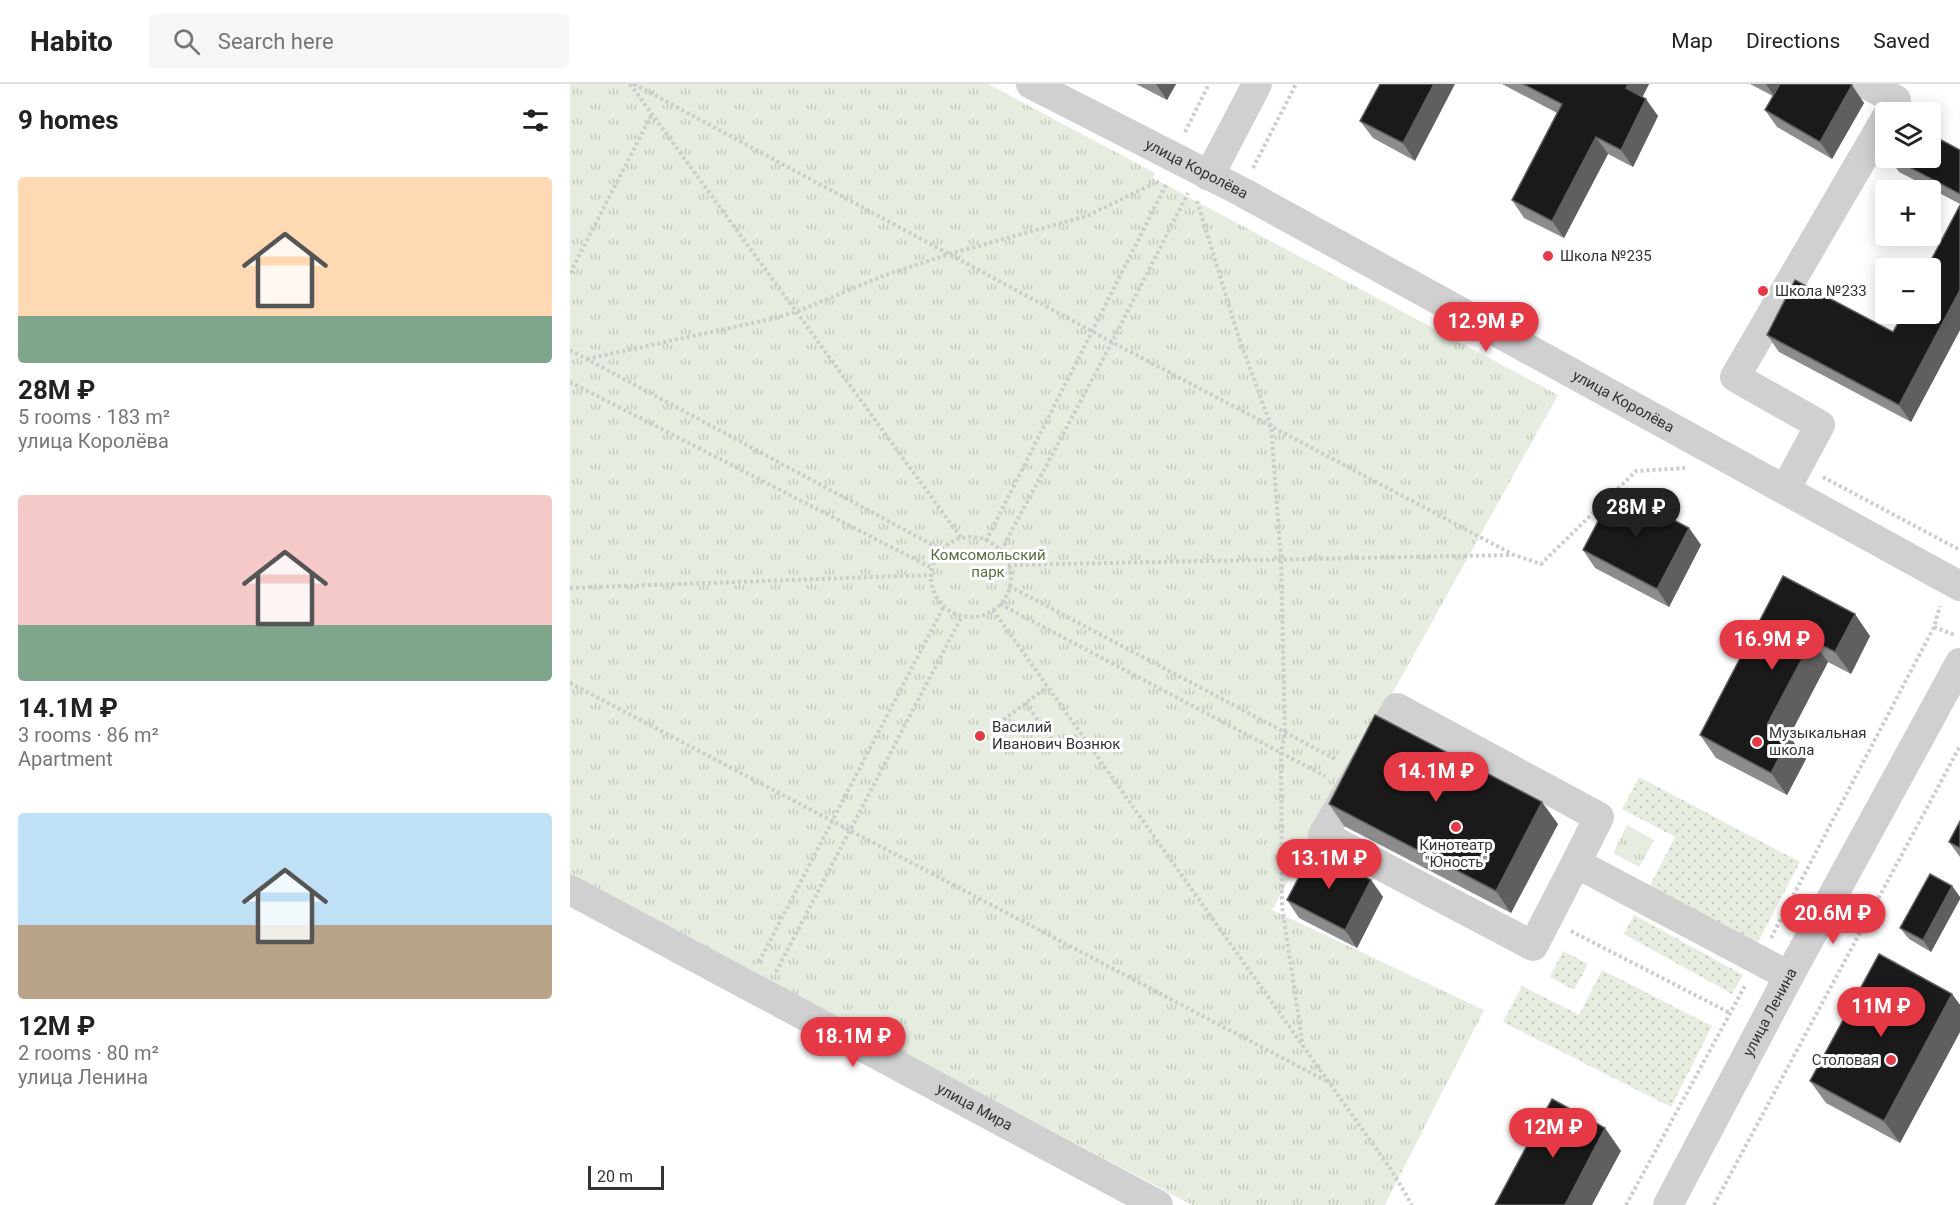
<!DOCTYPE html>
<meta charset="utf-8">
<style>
:root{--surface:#fff;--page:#f6f6f6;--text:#222;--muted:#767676;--line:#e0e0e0;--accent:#e63946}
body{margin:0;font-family:Roboto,sans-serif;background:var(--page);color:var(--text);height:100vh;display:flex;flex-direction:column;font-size:22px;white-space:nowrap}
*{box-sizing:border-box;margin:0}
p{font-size:20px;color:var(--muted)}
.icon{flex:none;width:33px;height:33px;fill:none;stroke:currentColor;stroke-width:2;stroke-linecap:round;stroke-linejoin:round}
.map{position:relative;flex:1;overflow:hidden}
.panel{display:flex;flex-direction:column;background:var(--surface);width:570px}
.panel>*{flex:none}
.tools{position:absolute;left:1305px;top:18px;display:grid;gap:12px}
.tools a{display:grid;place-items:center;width:66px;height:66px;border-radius:6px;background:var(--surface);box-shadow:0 3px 15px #0003;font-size:30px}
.scale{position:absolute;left:18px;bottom:15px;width:76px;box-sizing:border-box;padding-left:6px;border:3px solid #333;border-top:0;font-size:16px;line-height:21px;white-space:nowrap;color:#333;-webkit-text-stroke:4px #fff;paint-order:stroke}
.price{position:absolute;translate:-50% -51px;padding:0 14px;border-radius:21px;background:var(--accent);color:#fff;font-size:20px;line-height:39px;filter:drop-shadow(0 2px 3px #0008)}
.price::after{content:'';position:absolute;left:50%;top:36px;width:18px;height:14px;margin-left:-9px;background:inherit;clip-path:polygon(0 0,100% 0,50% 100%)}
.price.selected{background:#222;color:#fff}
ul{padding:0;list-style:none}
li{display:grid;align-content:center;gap:12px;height:318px;padding:0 18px}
li span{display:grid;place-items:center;height:186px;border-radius:6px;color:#555}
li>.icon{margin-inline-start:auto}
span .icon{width:108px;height:108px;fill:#fffc;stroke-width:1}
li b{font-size:26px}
h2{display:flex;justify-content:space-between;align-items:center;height:72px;padding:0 18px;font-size:26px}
header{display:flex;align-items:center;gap:36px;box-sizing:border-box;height:84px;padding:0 30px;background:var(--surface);border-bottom:2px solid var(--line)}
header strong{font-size:28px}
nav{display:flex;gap:33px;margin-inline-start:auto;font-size:21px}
.search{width:420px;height:54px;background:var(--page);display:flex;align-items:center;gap:15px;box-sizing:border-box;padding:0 21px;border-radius:6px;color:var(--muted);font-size:22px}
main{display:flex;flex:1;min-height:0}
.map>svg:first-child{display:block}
.grass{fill:url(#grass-dots)}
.park{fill:url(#park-tufts)}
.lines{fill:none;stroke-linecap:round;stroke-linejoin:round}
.path{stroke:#cdcdcd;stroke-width:4;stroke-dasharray:3 3;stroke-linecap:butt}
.minor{stroke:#d0d0d0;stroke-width:30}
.wall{fill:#8c8c8c}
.shaded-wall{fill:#5f5f5f}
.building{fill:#1a1a1a;stroke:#5f5f5f;stroke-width:1.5}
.poi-dot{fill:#e63946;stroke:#fff;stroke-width:2}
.labels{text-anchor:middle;stroke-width:6;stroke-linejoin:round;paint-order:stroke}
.street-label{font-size:15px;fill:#333;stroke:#fff}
.poi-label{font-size:15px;fill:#333;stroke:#fff;text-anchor:start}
.park-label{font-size:15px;fill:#56703f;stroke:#fff}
</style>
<header>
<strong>Habito</strong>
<div class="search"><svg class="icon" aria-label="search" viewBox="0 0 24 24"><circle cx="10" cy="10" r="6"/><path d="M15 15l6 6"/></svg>Search here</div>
<nav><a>Map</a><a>Directions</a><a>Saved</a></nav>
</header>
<main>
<section class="panel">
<h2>9 homes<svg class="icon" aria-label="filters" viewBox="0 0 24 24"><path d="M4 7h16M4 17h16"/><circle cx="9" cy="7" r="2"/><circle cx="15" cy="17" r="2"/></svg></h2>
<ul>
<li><span style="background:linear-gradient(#ffd9b3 75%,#7fa58c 0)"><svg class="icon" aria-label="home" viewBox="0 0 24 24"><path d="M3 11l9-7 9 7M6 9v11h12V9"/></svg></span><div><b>28M ₽</b><p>5 rooms · 183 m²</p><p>улица Королёва</p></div></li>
<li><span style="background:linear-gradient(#f6c9c9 70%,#7fa58c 0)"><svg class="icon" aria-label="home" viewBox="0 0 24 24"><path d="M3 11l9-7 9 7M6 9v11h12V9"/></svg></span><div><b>14.1M ₽</b><p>3 rooms · 86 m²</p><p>Apartment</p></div></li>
<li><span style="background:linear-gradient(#bfe0f5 60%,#b9a48a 0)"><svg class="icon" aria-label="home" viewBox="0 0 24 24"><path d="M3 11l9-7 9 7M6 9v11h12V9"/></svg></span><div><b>12M ₽</b><p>2 rooms · 80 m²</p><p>улица Ленина</p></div></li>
</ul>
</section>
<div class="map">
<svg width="1390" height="1121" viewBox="0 0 1390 1121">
<defs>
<pattern id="grass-dots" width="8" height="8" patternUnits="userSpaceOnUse" patternTransform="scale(1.5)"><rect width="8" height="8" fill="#e6ecdf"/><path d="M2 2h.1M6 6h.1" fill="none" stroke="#c6cbc0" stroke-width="1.8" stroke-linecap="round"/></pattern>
<pattern id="park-tufts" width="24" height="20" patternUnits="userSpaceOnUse" patternTransform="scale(1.5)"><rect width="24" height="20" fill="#e6ecdf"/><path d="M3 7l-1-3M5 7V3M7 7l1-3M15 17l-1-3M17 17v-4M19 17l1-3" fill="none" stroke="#c6cbc0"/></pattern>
</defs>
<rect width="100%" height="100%" fill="#fff"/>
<path class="grass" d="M 1069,693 L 1230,778 L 1187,860 L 1079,803 L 1105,753 L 1052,725 Z
M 1064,831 L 1173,891 L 1162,910 L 1054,850 Z
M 993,867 L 1018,880 L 1004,906 L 980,893 Z
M 1032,886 L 1142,942 L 1101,1023 L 933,938 L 952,902 L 1009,931 Z"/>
<path class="park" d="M 0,0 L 418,0 L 585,89 L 583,94 L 988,311 L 702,826 L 914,926 L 815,1121 L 622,1121 L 0,792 Z
M 1057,741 L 1084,756 L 1069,783 L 1043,769 Z"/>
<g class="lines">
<path class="path" d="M 60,0 L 392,455
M 64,0 L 542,258 L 944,471 L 971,480 L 1066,387 L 1115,384
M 615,48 L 639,0
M 683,84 L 726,0
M 627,117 L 668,251 L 701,342 L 711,476 L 715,649 L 711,669 L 712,822 L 733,963
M 0,189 L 82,30
M 0,266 L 372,466
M 17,275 L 201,235 L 226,228 L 313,192 L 379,170 L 517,132 L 589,97
M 0,298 L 362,484
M 1253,393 L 1390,466
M361 493a40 40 0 1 1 80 0a40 40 0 1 1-80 0Z
M 416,457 L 597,99
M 431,467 L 542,258 L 618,109
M 438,481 L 941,471
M 439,502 L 767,676
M 0,504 L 361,491
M 430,520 L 755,692
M 423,526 L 822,1087 L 842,1121
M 1364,543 L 1385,551
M 0,599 L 758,998
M 455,619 L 490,666 L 509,649
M 424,643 L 477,603
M 1001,847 L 1160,929
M 1201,854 L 1364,543 L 1370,522
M 189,878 L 374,522
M 206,888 L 392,532
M 1056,1121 L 1176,900
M 1144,1121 L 1390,662"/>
<g class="minor">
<path id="s1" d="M 461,0 L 672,108 L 1390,502"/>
<path d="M 1296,0 L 1326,16 L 1319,28"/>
<path d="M 639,92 L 687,0"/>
<path d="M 1215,406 L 1250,341 L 1165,293 L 1316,34"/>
<path d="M 1006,779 L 963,862 L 753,751 L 827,624 L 1029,733 L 1006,779 L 1219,892"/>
<path id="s2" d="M 0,806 L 588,1121"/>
<path id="s3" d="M 1098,1121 L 1219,892 L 1390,579"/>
</g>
</g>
<path class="wall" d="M 566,0 L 606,0 L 597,16 Z
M 810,0 L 845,77 L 803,54 L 790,37 Z
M 932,0 L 1079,0 L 1072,13 L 1088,32 L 1063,83 L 1038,70 L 994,154 L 954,134 L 942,116 L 987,29 Z
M 1180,0 L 1280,0 L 1294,19 L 1262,75 L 1207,43 L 1195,26 L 1203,12 Z
M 1390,66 L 1390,120 L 1329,88 L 1319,74 L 1360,74 Z
M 1390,121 L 1390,246 L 1341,338 L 1209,268 L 1197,251 L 1323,248 Z
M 1119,444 L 1131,461 L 1099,523 L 1025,484 L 1013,466 Z
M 1213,492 L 1300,552 L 1281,590 L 1258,578 L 1219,653 L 1236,675 L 1217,711 L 1146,674 L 1130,651 Z
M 759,720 L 988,740 L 941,829 L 774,742 Z
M 1390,737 L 1390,773 L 1379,758 Z
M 801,796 L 813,813 L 787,864 L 729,834 L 717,816 Z
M 1382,802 L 1390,813 L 1390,815 L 1361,868 L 1339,855 L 1330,844 Z
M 1382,910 L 1390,921 L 1390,948 L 1330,1059 L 1256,1019 L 1240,997 Z"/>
<path class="shaded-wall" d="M 586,0 L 606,0 L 597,16 Z
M 864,0 L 885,0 L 845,77 L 833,59 Z
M 1058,0 L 1079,0 L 1068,22 L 1056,4 Z
M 1196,0 L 1210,0 L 1204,12 Z
M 1282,1 L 1294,19 L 1262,75 L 1250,58 Z
M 1076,15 L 1088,32 L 1063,83 L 1051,66 Z
M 1026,53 L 1038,70 L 994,154 L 982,137 Z
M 1390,206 L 1390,246 L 1341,338 L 1329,321 Z
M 1119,444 L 1131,461 L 1099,523 L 1087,505 Z
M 1285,530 L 1300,552 L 1281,590 L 1265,568 Z
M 1242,556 L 1258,578 L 1213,664 L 1197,641 Z
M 1220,653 L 1236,675 L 1217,711 L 1201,689 Z
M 972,718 L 988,740 L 941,829 L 926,807 Z
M 801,796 L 813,813 L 787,864 L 775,846 Z
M 1382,802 L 1390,813 L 1390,815 L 1361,868 L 1353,856 Z
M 1382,910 L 1390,921 L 1390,948 L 1330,1059 L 1314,1037 Z
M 1035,1044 L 1051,1067 L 1022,1121 L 995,1121 Z"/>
<path class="building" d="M 810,0 L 864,0 L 833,59 L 790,37 Z
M 953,0 L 1058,0 L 1056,4 L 1076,15 L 1051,66 L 1026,53 L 982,137 L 942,116 L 992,20 Z
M 1210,0 L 1280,0 L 1282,1 L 1250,58 L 1195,26 Z
M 1360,50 L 1390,66 L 1390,110 L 1322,74 L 1360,74 Z
M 1390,121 L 1390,206 L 1329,321 L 1197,251 L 1225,196 L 1323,248 L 1333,230 L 1360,230 L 1360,184 L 1357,184 Z
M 1045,405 L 1119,444 L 1087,505 L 1013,466 Z
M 1213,492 L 1285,530 L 1265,568 L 1242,556 L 1197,641 L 1220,653 L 1201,689 L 1130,651 Z
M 805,631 L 972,718 L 926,807 L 759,720 Z
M 1390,737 L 1390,764 L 1379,758 Z
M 743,766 L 801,796 L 775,846 L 717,816 Z
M 1360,790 L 1382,802 L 1353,856 L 1330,844 Z
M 1309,870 L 1382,910 L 1314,1037 L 1240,997 Z
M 982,1015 L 1035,1044 L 995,1121 L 925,1121 Z"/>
<g class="poi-dot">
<circle cx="978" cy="172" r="6"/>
<circle cx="1193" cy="207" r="6"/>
<circle cx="410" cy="652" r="6"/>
<circle cx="1187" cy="658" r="6"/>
<circle cx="886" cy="743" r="6"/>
<circle cx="1321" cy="976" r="6"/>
</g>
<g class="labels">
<g class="street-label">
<text dy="5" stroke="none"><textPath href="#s1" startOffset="186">улица Королёва</textPath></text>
<text dy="5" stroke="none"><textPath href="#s1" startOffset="672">улица Королёва</textPath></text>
<text dy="5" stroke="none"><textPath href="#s3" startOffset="218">улица Ленина</textPath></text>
<text dy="5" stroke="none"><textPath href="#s2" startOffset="459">улица Мира</textPath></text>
</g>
<g class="poi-label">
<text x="990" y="177">Школа №235</text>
<text x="1205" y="212">Школа №233</text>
<text x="422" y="648">Василий<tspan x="422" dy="17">Иванович Вознюк</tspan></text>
<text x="1199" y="654">Музыкальная<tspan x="1199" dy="17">школа</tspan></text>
<text x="886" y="766" text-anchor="middle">Кинотеатр<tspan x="886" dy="17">"Юность"</tspan></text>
<text x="1309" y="981" text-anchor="end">Столовая</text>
</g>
<g class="park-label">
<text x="418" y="476">Комсомольский<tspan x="418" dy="17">парк</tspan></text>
</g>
</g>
</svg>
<div class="tools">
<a><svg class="icon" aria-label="layers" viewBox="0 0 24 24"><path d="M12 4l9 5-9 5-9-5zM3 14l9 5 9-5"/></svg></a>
<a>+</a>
<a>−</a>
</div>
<div class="scale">20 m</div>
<b class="price" style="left:916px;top:269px">12.9M ₽</b>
<b class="price selected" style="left:1066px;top:455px">28M ₽</b>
<b class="price" style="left:1202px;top:587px">16.9M ₽</b>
<b class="price" style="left:866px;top:719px">14.1M ₽</b>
<b class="price" style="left:759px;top:806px">13.1M ₽</b>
<b class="price" style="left:1263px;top:861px">20.6M ₽</b>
<b class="price" style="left:1311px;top:954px">11M ₽</b>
<b class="price" style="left:283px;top:984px">18.1M ₽</b>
<b class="price" style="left:983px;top:1075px">12M ₽</b>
</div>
</main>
